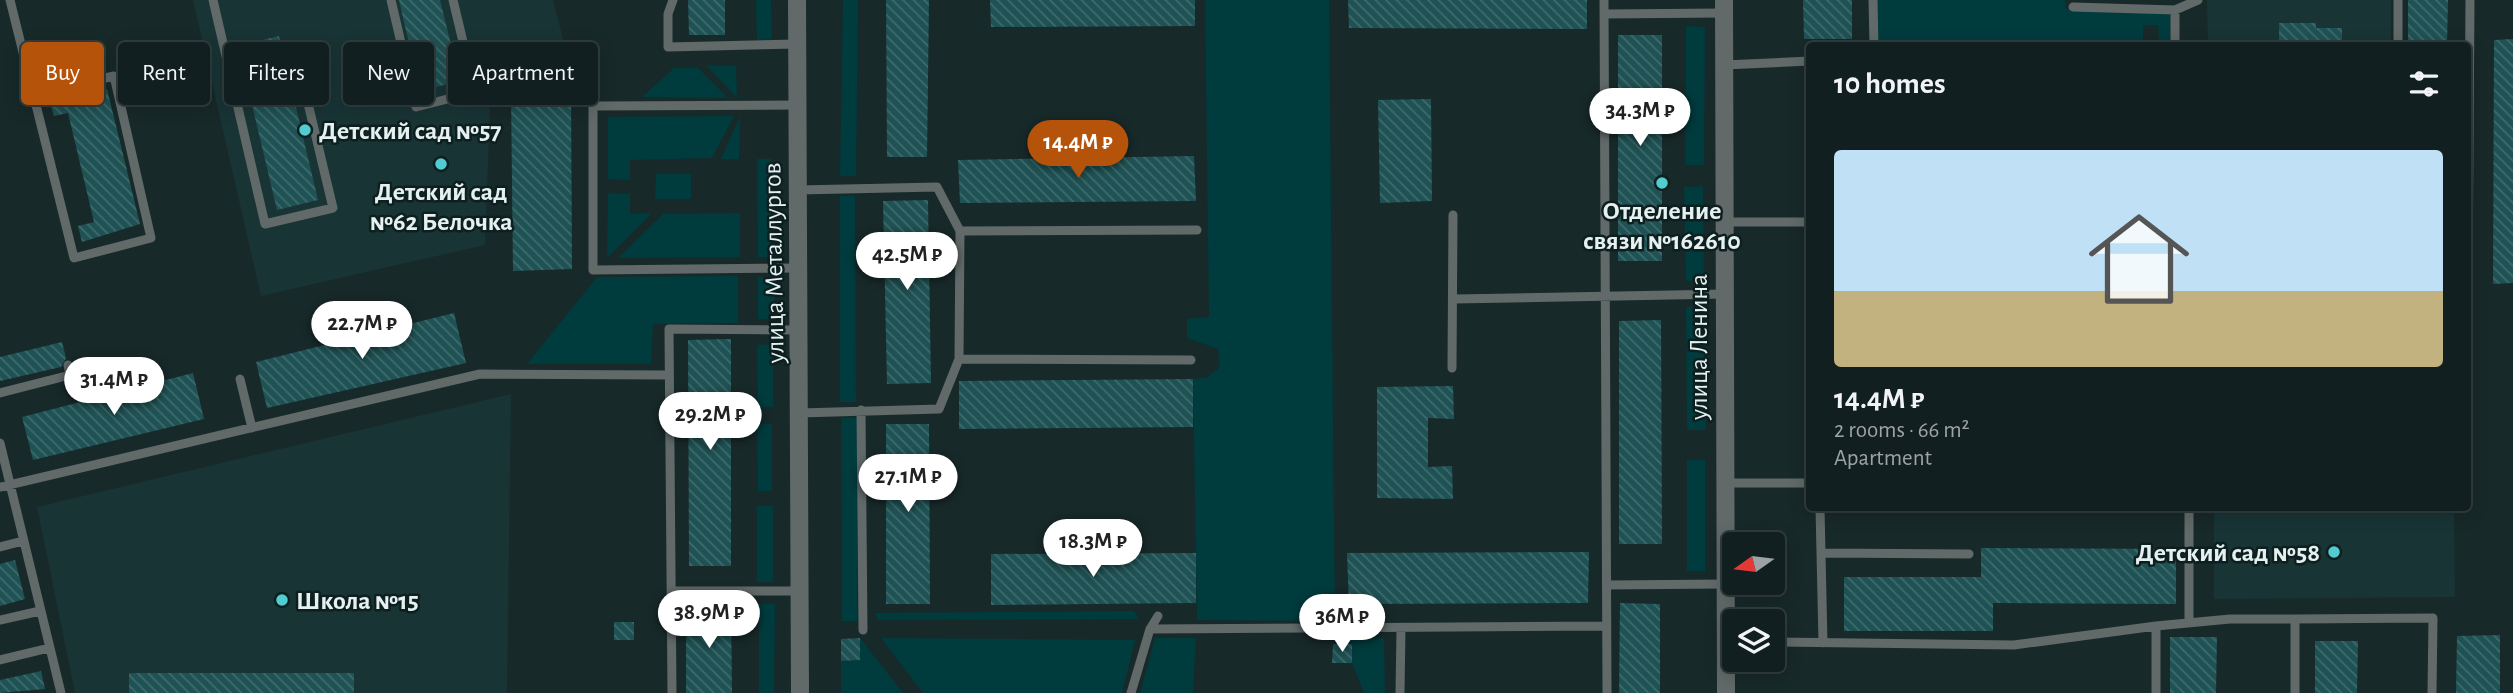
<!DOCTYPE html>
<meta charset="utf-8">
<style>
:root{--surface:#121f20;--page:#1f2c2d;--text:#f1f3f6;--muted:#9ca2a5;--line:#313d3e;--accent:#b45309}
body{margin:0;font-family:"Alegreya Sans",sans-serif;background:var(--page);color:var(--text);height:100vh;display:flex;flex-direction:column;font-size:26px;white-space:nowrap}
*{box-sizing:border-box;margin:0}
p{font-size:23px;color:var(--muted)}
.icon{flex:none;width:38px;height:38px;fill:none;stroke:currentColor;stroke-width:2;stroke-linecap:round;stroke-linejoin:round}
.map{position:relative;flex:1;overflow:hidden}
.panel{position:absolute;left:1806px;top:42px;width:665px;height:469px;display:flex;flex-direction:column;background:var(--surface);border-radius:7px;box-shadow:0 4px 18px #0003,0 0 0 2px var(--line)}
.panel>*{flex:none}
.hud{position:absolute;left:21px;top:42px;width:665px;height:63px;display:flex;gap:14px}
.needle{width:46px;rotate:256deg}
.controls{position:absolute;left:1722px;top:532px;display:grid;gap:14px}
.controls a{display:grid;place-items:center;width:63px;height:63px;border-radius:7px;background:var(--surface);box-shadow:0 4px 18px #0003,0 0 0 2px var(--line);font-size:35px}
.price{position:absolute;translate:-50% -60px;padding:0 16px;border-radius:24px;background:#fff;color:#222;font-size:23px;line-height:46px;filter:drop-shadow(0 2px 4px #0008)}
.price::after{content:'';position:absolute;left:50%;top:42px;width:21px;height:16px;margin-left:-10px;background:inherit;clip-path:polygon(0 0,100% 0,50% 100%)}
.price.on{background:var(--accent);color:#fff}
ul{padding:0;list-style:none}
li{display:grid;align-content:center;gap:14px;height:371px;padding:0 28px}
li span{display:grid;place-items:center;height:217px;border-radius:7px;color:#555}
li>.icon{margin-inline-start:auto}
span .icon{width:126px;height:126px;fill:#fffc;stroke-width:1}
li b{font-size:30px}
h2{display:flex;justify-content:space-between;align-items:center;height:84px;padding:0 28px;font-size:30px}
.pill{padding:0 24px;border-radius:7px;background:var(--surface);box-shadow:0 4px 18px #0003,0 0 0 2px var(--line);font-size:24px;line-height:63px}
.pill.on{background:var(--accent);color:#fff}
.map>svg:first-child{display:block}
.built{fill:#193435}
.green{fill:#003b3d}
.building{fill:url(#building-back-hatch)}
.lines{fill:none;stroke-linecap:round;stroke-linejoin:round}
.service{stroke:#616969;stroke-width:9}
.tertiary{stroke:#616969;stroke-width:18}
.poi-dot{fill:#51ccd1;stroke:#0e1f20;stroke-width:2.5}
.labels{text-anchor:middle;stroke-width:5;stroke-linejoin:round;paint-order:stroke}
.poi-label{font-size:26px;font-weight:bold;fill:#e5f0f0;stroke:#0e1f20;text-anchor:start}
.street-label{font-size:26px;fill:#e5f0f0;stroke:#0e1f20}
</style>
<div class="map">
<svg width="2513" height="693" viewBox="0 0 2513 693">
<defs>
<pattern id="building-back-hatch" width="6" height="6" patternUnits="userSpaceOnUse" patternTransform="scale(1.75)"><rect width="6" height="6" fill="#1f5254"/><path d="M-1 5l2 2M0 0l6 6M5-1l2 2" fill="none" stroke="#3f6b6d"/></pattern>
</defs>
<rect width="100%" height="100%" fill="#18292a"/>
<path class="built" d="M 193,0 L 553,0 L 569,62 L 491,83 L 485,245 L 261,296 Z
M 2207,0 L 2391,0 L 2391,45 L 2208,45 Z
M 511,394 L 507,693 L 75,693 L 37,507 Z
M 2214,508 L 2454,508 L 2455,597 L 2214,599 Z"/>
<path class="green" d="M 756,0 L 771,0 L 772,39 L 757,40 Z
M 843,0 L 858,0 L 856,176 L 840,176 Z
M 1205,0 L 1329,0 L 1335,621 L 1197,620 L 1193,379 L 1206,378 L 1220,367 L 1218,349 L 1187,338 L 1187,319 L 1209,317 Z
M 1877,0 L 2065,0 L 2066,9 L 2171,13 L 2170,45 L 2162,45 L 2159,40 L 2158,25 L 2143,26 L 2143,41 L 2140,45 L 1877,45 Z
M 1686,26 L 1705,27 L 1704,165 L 1685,165 Z
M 706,65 L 736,66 L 737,98 Z
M 674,68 L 698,68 L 728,98 L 642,97 Z
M 734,116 L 712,158 L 630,160 L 630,180 L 608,179 L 608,117 Z
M 740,116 L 739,159 L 721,159 Z
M 757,159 L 771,159 L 771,257 L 758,257 Z
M 656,174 L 691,174 L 691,199 L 655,199 Z
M 1703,186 L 1704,280 L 1686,281 L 1684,187 Z
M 608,193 L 630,194 L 630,214 L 652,213 L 607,258 Z
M 840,196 L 855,196 L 856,402 L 840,402 Z
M 740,213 L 740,257 L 618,258 L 663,214 Z
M 738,276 L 738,323 L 653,324 L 651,364 L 527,364 L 597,277 Z
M 758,277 L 774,277 L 774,319 L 758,319 Z
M 1686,307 L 1705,307 L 1706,430 L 1687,430 Z
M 773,344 L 773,407 L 758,407 L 757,345 Z
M 841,418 L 857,418 L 857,621 L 842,621 Z
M 757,424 L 772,424 L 772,491 L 758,491 Z
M 1687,460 L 1705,460 L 1705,571 L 1687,571 Z
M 757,506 L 773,506 L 773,582 L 757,582 Z
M 759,604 L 775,604 L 774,693 L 759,693 Z
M 1134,611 L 1139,619 L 878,620 L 875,613 Z
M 1350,637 L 1384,638 L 1385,693 L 1364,693 L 1352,663 Z
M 860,638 L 903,693 L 841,693 L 841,661 L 860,660 Z
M 881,638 L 1135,640 L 1122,693 L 923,693 Z
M 1155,638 L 1196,638 L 1193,693 L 1140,693 Z"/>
<path class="building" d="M 399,0 L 440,0 L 460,81 L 420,91 Z
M 688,0 L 725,0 L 725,35 L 689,35 Z
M 886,0 L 929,0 L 927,157 L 887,157 Z
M 990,0 L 1195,0 L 1195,26 L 991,27 Z
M 1348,0 L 1587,0 L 1587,29 L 1349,28 Z
M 1803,0 L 1852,0 L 1852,39 L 1804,39 Z
M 2408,0 L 2448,0 L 2447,44 L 2408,44 Z
M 2279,23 L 2316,23 L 2316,28 L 2342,28 L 2342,46 L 2279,43 Z
M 1618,35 L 1662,35 L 1662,261 L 1618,261 Z
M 279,36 L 318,200 L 277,210 L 238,46 Z
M 2513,39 L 2513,283 L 2493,284 L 2494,40 Z
M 107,89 L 140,224 L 82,242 L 78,226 L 94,222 L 68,113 L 54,116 L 49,100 Z
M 571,90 L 572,269 L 513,271 L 511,92 Z
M 1431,99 L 1432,201 L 1380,203 L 1378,100 Z
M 1194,156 L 1196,201 L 960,203 L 958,160 Z
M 928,200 L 931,383 L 887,384 L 883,201 Z
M 454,313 L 466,363 L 267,408 L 256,362 Z
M 1661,320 L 1662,544 L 1619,544 L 1619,321 Z
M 731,339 L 731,566 L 689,566 L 688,340 Z
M 62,342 L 66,358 L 61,367 L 0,381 L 0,357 Z
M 193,373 L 204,419 L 33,460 L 22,417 Z
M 1193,379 L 1193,427 L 959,429 L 959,381 Z
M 1453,386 L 1454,419 L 1428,418 L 1428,467 L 1452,466 L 1453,499 L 1377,498 L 1377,387 Z
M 886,424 L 929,424 L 930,604 L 886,604 Z
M 1981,548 L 2176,549 L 2176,604 L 1993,603 L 1993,631 L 1844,631 L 1844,577 L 1981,577 Z
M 1589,552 L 1588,603 L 1349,604 L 1347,553 Z
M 1196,553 L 1196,603 L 991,605 L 991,554 Z
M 15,560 L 25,599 L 0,606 L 0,564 Z
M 1620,603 L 1660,604 L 1660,693 L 1619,693 Z
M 686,607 L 731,607 L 732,693 L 686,693 Z
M 614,622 L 634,622 L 634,640 L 614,640 Z
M 2500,635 L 2500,693 L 2456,693 L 2457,636 Z
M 2170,637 L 2217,637 L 2216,693 L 2170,693 Z
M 860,638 L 860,660 L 841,661 L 841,639 Z
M 2315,641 L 2358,641 L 2357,693 L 2315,693 Z
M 1333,644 L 1352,644 L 1352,663 L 1332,663 Z
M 41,671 L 45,689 L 0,693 L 0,680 Z
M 129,673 L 354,673 L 354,693 L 129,693 Z"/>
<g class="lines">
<path class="service" d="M 10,0 L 74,258 L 151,238 L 114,76 L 35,94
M 213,0 L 265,224 L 333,208 L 294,45
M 391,0 L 416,107 L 475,92 L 453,0
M 673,0 L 668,14 L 668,47 L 797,44
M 1604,0 L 1607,693
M 1873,0 L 1874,46
M 2073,7 L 2175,10 L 2198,0
M 1604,14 L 1724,13
M 2175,46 L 2175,10
M 2398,46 L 2398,0
M 1724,65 L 1810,61
M 798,105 L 593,106 L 593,270 L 800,268
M 798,190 L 937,187 L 960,231 L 959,359 L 939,409 L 800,413
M 1724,222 L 1810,222
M 960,231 L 1197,230
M 2468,288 L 2470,0
M 1454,299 L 1725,294
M 959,359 L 1191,360
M 1452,368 L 1453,215
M 240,379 L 252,428
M 0,393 L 70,375 L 68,365
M 861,410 L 863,630
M 0,443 L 61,693
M 1725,483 L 1810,483
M 0,487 L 480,374 L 669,375
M 1820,508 L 1823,643
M 2189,508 L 2189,623
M 0,547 L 23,541
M 1821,553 L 1969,554
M 1607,585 L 1725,584
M 671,591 L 801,591
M 2295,619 L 2433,618 L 2432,693
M 0,620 L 40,611
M 2156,626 L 2230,619 L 2295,619 L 2295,693
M 1150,629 L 1606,626
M 1773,642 L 2014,645 L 2156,626 L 2156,693
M 0,660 L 49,648
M 672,693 L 669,329 L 800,330
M 1131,693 L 1150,629 L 1158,616
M 1400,693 L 1401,629"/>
<path class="tertiary" d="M 797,0 L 800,693
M 1724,0 L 1726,693"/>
</g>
<g class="poi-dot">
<circle cx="305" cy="130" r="7"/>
<circle cx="441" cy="164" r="7"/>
<circle cx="1662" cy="183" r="7"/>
<circle cx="2334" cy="552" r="7"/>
<circle cx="282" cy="600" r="7"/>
</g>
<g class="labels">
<g class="poi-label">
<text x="319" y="139">Детский сад №57</text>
<text x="441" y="200" text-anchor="middle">Детский сад<tspan x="441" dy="30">№62 Белочка</tspan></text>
<text x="1662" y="219" text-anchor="middle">Отделение<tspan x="1662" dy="30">связи №162610</tspan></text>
<text x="2320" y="561" text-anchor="end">Детский сад №58</text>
<text x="296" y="609">Школа №15</text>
</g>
<g class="street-label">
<text transform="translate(773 263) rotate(-91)" y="9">улица Металлургов</text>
<text transform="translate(1698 347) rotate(-90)" y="9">улица Ленина</text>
</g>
</g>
</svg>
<div class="controls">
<a><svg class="needle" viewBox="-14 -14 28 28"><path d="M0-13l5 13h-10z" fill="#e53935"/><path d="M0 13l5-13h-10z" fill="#9ca2a5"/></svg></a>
<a><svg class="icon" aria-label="layers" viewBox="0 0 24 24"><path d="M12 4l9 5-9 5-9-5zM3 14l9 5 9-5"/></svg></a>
</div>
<b class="price" style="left:1640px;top:148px">34.3M ₽</b>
<b class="price on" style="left:1078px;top:180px">14.4M ₽</b>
<b class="price" style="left:907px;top:292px">42.5M ₽</b>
<b class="price" style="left:362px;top:361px">22.7M ₽</b>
<b class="price" style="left:114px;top:417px">31.4M ₽</b>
<b class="price" style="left:710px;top:452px">29.2M ₽</b>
<b class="price" style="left:908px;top:514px">27.1M ₽</b>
<b class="price" style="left:1093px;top:579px">18.3M ₽</b>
<b class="price" style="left:709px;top:650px">38.9M ₽</b>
<b class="price" style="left:1342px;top:654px">36M ₽</b>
<div class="hud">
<a class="pill on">Buy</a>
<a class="pill">Rent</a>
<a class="pill">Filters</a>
<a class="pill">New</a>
<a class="pill">Apartment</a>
</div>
<section class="panel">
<h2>10 homes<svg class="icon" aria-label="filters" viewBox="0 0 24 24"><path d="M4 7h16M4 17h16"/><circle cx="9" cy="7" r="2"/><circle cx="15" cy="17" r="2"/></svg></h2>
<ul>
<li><span style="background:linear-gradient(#bfe0f5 65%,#c2b280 0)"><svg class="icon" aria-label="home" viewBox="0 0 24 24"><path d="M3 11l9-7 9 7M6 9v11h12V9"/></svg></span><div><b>14.4M ₽</b><p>2 rooms · 66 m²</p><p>Apartment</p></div></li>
</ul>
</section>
</div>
